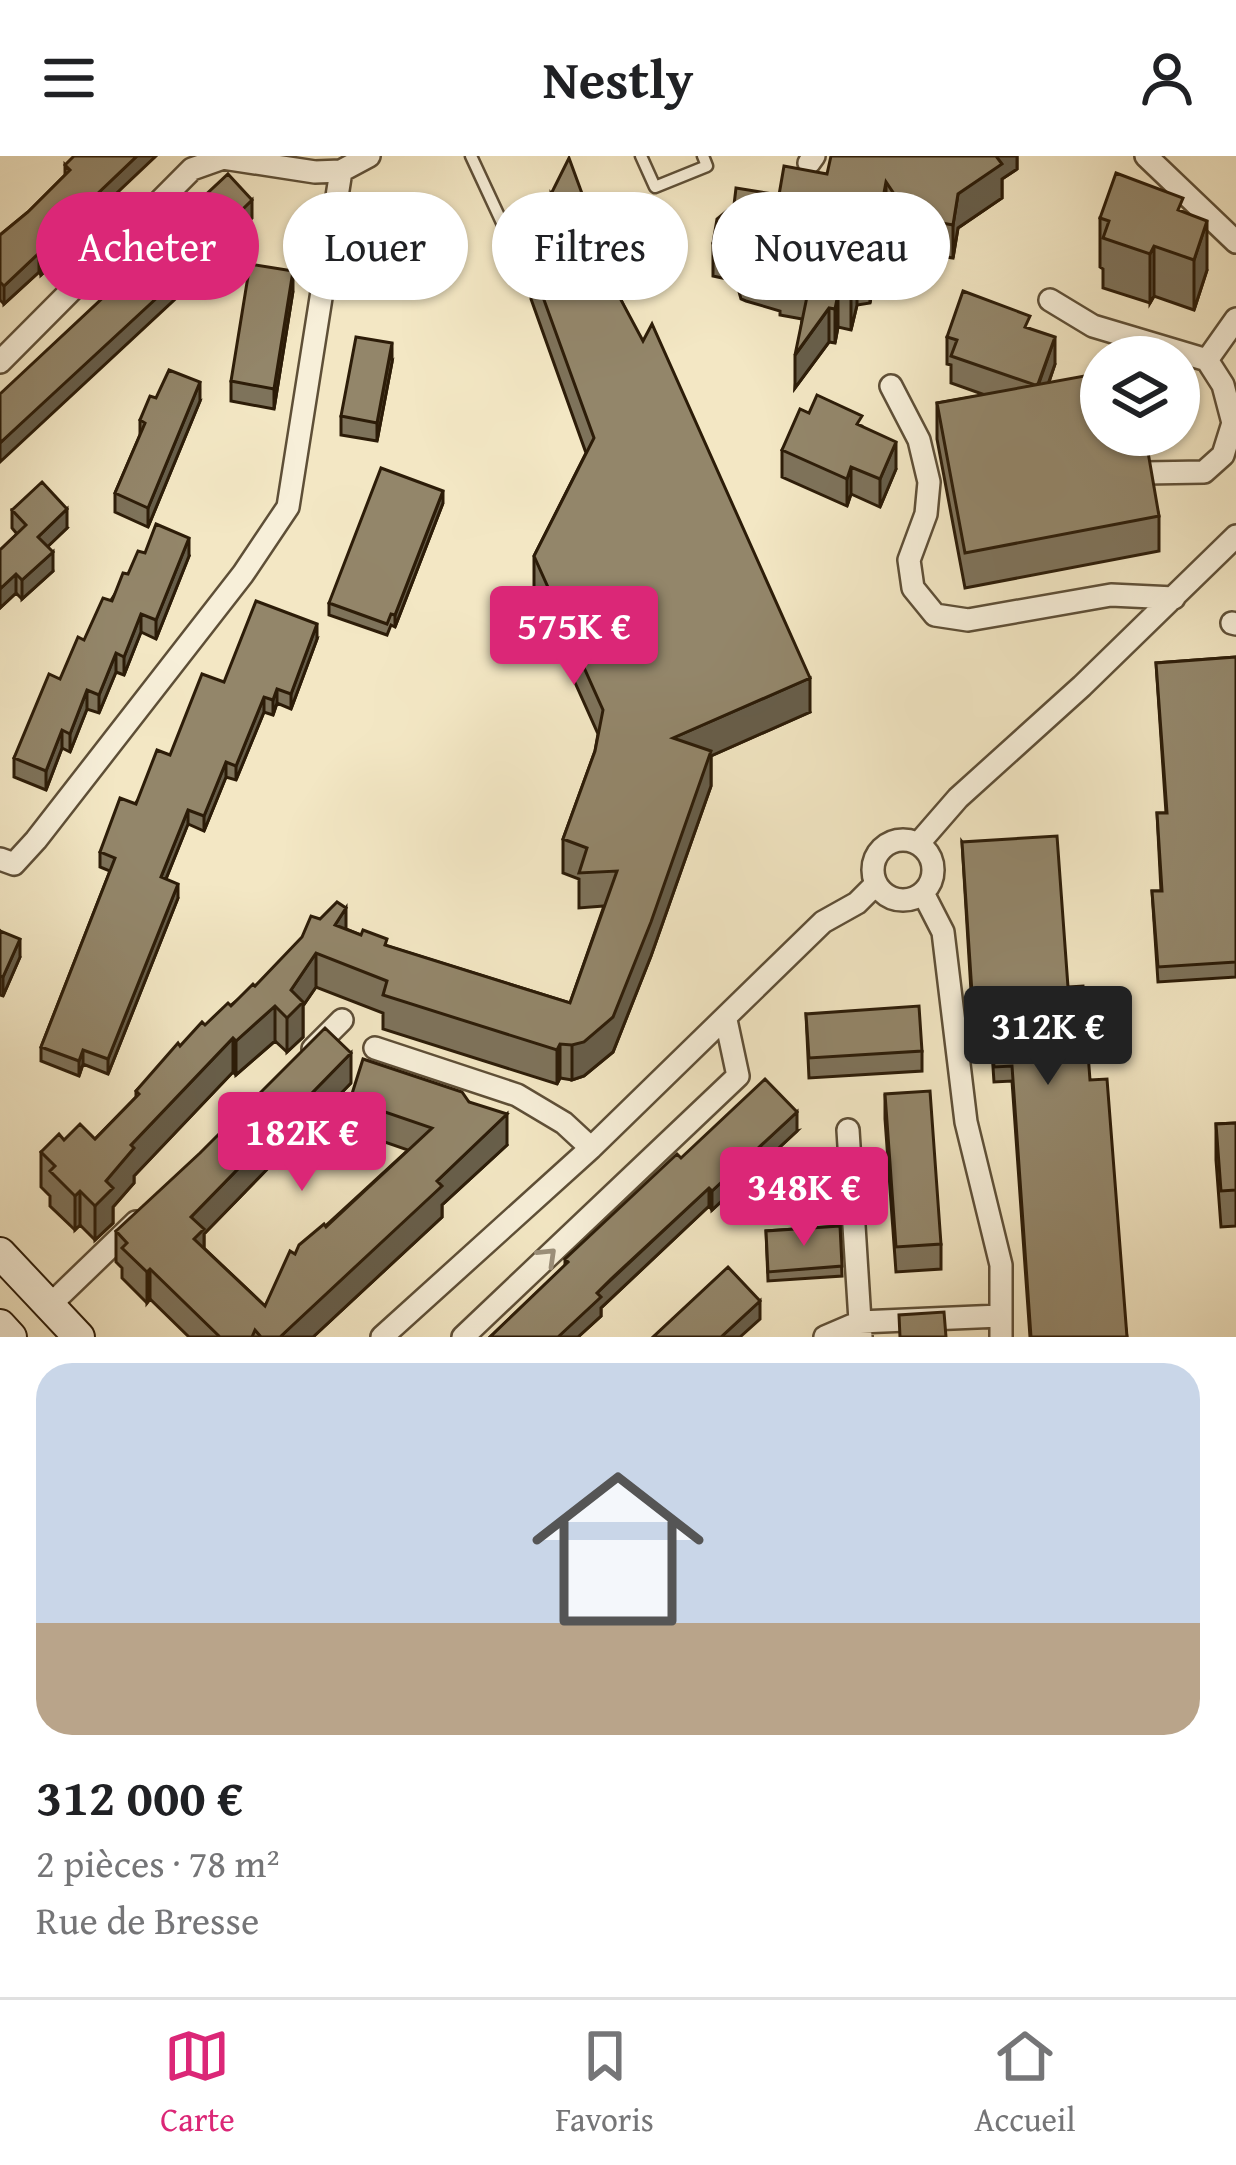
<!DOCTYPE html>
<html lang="fr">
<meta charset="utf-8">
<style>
:root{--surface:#fff;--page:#f6f6f6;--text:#202124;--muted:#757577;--line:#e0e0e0;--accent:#db2777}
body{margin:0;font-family:"Gentium Book Plus",serif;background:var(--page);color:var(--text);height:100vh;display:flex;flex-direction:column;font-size:45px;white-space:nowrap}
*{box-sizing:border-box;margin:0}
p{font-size:39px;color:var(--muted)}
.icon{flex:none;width:66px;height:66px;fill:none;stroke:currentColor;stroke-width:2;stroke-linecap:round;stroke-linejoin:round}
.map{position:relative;height:1181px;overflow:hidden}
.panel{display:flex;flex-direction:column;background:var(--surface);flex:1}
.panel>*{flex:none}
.hud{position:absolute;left:36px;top:36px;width:1164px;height:108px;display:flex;gap:24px}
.fabs{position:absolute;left:1080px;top:180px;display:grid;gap:24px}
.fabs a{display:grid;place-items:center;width:120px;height:120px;border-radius:50%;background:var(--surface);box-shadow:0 3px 9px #0004;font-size:60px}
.price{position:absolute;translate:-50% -102px;padding:0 27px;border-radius:12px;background:var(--accent);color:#fff;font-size:39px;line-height:78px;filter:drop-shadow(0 3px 6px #0008)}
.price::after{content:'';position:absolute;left:50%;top:72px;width:36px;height:27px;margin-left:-18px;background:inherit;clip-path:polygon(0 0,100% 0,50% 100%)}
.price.current{background:#222;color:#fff}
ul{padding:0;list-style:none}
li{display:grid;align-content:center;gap:24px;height:636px;padding:0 36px}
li+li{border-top:3px solid var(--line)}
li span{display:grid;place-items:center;height:372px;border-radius:36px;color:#555}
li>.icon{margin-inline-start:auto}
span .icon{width:216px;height:216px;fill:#fffc;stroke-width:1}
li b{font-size:51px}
.chip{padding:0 42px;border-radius:54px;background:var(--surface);box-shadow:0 3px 9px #0004;font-size:42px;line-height:108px}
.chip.current{background:var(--accent);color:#fff}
header{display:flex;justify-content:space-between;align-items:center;height:156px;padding:0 36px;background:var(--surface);font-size:54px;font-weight:600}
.tab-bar{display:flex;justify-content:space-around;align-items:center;height:168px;border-top:3px solid var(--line);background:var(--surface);font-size:33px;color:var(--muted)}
.tab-bar a{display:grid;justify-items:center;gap:6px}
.tab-bar .current{color:var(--accent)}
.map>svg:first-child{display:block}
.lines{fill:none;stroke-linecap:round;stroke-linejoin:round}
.lane-casing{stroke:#5e4f37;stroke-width:15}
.street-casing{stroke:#5e4f37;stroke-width:26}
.secondary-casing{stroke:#2c1c08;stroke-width:34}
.lane{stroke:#f7efd9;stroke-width:10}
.street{stroke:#f7efd9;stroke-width:21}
.secondary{stroke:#f7efd9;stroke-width:30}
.wall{fill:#7e735b;stroke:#2c1c08;stroke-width:3}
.shaded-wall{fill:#675e4a;stroke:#2c1c08;stroke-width:3}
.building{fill:#93866a;stroke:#2c1c08;stroke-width:3}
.oneway{stroke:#9c907b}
</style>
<header><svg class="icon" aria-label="menu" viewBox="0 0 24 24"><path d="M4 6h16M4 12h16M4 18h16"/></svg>Nestly<svg class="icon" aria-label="person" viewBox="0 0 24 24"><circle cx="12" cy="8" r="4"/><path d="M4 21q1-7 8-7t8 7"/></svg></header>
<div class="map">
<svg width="1236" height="1181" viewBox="0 0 1236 1181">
<rect width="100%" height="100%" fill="#f3e7c4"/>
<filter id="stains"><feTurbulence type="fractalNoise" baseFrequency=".00167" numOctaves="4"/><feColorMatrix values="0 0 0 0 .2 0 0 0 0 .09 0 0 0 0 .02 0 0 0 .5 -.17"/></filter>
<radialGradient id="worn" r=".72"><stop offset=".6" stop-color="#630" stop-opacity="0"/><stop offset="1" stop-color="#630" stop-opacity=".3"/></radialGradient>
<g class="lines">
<defs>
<path id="lane" d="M 471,0 L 525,116
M 641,0 L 655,31 L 707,10 L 703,0"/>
<path id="street" d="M 1146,0 L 1236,86
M 809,7 L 814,0
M 1050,144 L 1093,170 L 1207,204 L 1236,163
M 0,206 L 192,13 L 223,2 L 315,16 L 341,15 L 369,0
M 891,230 L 919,284 L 929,326 L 926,358 L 909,404 L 913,432 L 935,459 L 968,464 L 1111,439 L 1174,442
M 1145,317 L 1204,316 L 1223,299 L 1233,267 L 1223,229 L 1207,204
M 1232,467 L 1236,468
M873 714a30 30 0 1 1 60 0a30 30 0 1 1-60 0Z
M 918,688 L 958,642 L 1082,530 L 1236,380
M 0,703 L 14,708 L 36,684 L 243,418 L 288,351 L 341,15
M 923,737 L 943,776 L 966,966 L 1001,1109 L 1001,1181
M 375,892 L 517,939 L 564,967 L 591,992
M 313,893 L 342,864
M 848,974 L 861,1181
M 50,1149 L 136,1066
M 382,1181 L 591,992 L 823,766 L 857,747 L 876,728
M 463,1181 L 738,920 L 726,864
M 825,1181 L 860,1166 L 1000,1160"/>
<path id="secondary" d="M 0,1097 L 79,1181
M 0,1169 L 11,1181"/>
</defs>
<use href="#lane" class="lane-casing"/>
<use href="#street" class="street-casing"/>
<use href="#secondary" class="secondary-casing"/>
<use href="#lane" class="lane"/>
<use href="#street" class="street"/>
<use href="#secondary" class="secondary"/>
</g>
<path class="wall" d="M 1017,0 L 1017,13 L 1002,23 L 1002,42 L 958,72 L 953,102 L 925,98 L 921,112 L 886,60 L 870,147 L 857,149 L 851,174 L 838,171 L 835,187 L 829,186 L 795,232 L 802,163 L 780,159 L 780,155 L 746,145 L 741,143 L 736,125 L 713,120 L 713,87 L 779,39 L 827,18 Z
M 65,9 L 100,53 L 100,64 L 41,119 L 39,116 L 4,148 L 0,144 L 0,79 L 28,56 L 65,19 Z
M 551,38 L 621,144 L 810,556 L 711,600 L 711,630 L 651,800 L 613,896 L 584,920 L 572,924 L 560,922 L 557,928 L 383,873 L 383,857 L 316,831 L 303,850 L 303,881 L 287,896 L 275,885 L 236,919 L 233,916 L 134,1020 L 134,1027 L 113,1051 L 113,1067 L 95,1084 L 80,1069 L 75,1074 L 50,1050 L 50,1040 L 41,1031 L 41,996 L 64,984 L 95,983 L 136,941 L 136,935 L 180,890 L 255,830 L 346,773 L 387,790 L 570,847 L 604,750 L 579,752 L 579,723 L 563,717 L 563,683 L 595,595 L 598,578 L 534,435 L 534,400 L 586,297 L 531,143 L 531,108 L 547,103 L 543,92 L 543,58 L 551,55 Z
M 1183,56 L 1207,114 L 1194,154 L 1154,140 L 1150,147 L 1103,132 L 1103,113 L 1100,111 L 1100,62 Z
M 293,135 L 274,253 L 231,245 L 231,225 Z
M 1030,173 L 1055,208 L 1049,226 L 1142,279 L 1142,295 L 1159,360 L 1159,395 L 965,432 L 937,283 L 937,247 L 985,239 L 951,227 L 951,209 L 947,208 L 947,181 Z
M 392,206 L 377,285 L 341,279 L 341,260 Z
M 200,245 L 148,371 L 115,356 L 115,337 L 140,279 L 140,264 Z
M 809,257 L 862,270 L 896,313 L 880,351 L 851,338 L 847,350 L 782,321 L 782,294 Z
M 443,347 L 395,471 L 391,469 L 387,479 L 329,459 L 329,447 Z
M 12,354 L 67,372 L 47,391 L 53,415 L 22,443 L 16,437 L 0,452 L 0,394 L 17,378 L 12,372 Z
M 145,397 L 189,400 L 156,483 L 141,476 L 124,519 L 116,516 L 99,557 L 87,553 L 70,596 L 62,592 L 46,634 L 14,621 L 14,602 L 60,523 L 128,418 Z
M 317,483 L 291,553 L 277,547 L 273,559 L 264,556 L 236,624 L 226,621 L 204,675 L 188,668 L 166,723 L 178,742 L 108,918 L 83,908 L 79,920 L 41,905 L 41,891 L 110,715 L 100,711 L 100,696 L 224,526 Z
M 1236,501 L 1236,821 L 1158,826 L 1152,735 L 1161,735 L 1157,657 L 1166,657 L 1156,507 Z
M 962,686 L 1068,831 L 1090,924 L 1127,1181 L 1030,1181 L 1012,925 L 994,926 L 989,851 L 972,852 Z
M 0,775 L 20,801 L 3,840 L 0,839 Z
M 806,858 L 922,895 L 922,915 L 809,922 Z
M 351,927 L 204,1078 L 204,1092 L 265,1150 L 295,1098 L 408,994 L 350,974 L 350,944 L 469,946 L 507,989 L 442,1049 L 442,1061 L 313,1181 L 189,1181 L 150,1143 L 147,1147 L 122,1122 L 122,1112 L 116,1106 L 116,1075 Z
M 885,938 L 941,1088 L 941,1113 L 896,1116 L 885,963 Z
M 1236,967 L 1236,1070 L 1221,1071 L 1216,1004 L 1216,968 Z
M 797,975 L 712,1054 L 709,1050 L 601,1152 L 601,1160 L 578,1181 L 490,1181 L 565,1110 L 565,1103 L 681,1002 Z
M 840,1070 L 842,1120 L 768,1125 L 766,1075 Z"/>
<path class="shaded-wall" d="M 137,0 L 156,0 L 100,53 L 100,64 L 41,119 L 41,100 L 95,40 Z
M 993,0 L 1017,0 L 1017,13 L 1002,23 L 1002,42 L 958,72 L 953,102 L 953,69 L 958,38 Z
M 886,26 L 886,60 L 870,147 L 870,113 Z
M 252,44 L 252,62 L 201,112 L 201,119 L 0,306 L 0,287 Z
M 925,64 L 925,98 L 921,112 L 921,78 Z
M 1207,65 L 1207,114 L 1194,154 L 1194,104 Z
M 1154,90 L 1154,140 L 1150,147 L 1150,98 Z
M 39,97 L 39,116 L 4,148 L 4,130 Z
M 293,115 L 293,135 L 274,253 L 274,233 Z
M 857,116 L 857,149 L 851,174 L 851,141 Z
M 838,138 L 838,171 L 835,187 L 835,153 Z
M 829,152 L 829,186 L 795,232 L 795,199 Z
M 1055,181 L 1055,208 L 1038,257 L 1038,230 Z
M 392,187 L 392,206 L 377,285 L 377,267 Z
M 200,226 L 200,245 L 148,371 L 148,352 Z
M 1131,279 L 1142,279 L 1142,303 L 1130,318 Z
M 896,286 L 896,313 L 880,351 L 880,323 Z
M 851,311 L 851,338 L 847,350 L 847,323 Z
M 443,335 L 443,347 L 395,471 L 395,459 Z
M 67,353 L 67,372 L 38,400 L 38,381 Z
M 189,382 L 189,400 L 156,483 L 156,464 Z
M 53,396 L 53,415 L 22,443 L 22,424 Z
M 16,418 L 16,437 L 0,452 L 0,433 Z
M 141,458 L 141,476 L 124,519 L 124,501 Z
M 317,468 L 317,483 L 291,553 L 291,538 Z
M 116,497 L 116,516 L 99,557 L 99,539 Z
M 810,522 L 810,556 L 711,600 L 711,630 L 651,800 L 613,896 L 584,920 L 572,924 L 572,889 L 673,582 Z
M 277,533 L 277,547 L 273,559 L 273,544 Z
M 87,534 L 87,553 L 70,596 L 70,578 Z
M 264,541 L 264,556 L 236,624 L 236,610 Z
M 62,574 L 62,592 L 46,634 L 46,615 Z
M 226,606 L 226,621 L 204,675 L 204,660 Z
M 188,654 L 188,668 L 161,735 L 161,721 Z
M 178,728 L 178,742 L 108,918 L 108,903 Z
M 346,752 L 346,787 L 335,769 Z
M 20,783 L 20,801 L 3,840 L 3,821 Z
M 316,797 L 316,831 L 303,850 L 303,881 L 287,896 L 287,862 L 291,834 Z
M 275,850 L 275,885 L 236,919 L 236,885 Z
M 233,882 L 233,916 L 134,1020 L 134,1027 L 113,1051 L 113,1067 L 95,1084 L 95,1050 L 106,1025 L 131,989 Z
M 560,888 L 560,922 L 557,928 L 557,894 Z
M 83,894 L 83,908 L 79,920 L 79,905 Z
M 351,897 L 351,927 L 204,1078 L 204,1103 L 194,1113 L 191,1061 Z
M 797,956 L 797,975 L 712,1054 L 712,1035 Z
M 507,958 L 507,989 L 442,1049 L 442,1061 L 313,1181 L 280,1181 L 437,1025 Z
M 709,1032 L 709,1050 L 601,1152 L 601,1160 L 578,1181 L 558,1181 L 597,1137 Z
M 80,1035 L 80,1069 L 75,1074 L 75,1040 Z
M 150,1113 L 150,1143 L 147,1147 L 147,1116 Z
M 760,1145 L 760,1163 L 740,1181 L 721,1181 Z"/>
<path class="building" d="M 74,0 L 137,0 L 95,40 L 100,46 L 41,100 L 39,97 L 4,130 L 0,126 L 0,79 L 28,56 L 70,14 L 65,9 Z
M 831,0 L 996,0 L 1002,8 L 958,38 L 953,69 L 925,64 L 921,78 L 886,26 L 870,113 L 857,116 L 851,141 L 838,138 L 835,153 L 829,152 L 795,199 L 809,131 L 780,125 L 780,121 L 741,109 L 736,91 L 713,87 L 717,63 L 734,49 L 736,32 L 779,39 L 784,10 L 827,18 Z
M 569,2 L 621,144 L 643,185 L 652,168 L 810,522 L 673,582 L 711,595 L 651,766 L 613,861 L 584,886 L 572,889 L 560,888 L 557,894 L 383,839 L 387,825 L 316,797 L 291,834 L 303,846 L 287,862 L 275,850 L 236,885 L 233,882 L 131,989 L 134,992 L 106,1025 L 113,1032 L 95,1050 L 80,1035 L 75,1040 L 50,1015 L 55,1010 L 41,996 L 59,978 L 64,984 L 80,968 L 95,983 L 139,938 L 136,935 L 178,887 L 180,890 L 202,866 L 205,869 L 228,847 L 231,850 L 253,828 L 255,830 L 302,781 L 311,760 L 320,763 L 337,746 L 346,752 L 335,769 L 361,779 L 363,774 L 387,783 L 385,789 L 570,847 L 617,715 L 579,717 L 587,692 L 563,683 L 595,595 L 603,554 L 534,400 L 594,282 L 531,108 L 558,99 L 543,58 L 556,53 L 551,38 Z
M 1116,17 L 1183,42 L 1178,54 L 1207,65 L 1194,104 L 1154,90 L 1150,98 L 1103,82 L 1109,65 L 1100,62 Z
M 228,18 L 252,44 L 195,100 L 201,101 L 0,287 L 0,238 L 171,78 L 168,74 Z
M 250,108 L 293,115 L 274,233 L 231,225 Z
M 963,135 L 1030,160 L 1025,171 L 1055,181 L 1038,228 L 1035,229 L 951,200 L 957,184 L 947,181 Z
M 356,181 L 392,187 L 377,267 L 341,260 Z
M 169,214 L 200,226 L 148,352 L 115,337 L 145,267 L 140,264 L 150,240 L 156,242 Z
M 1101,217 L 1101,279 L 1131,279 L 1130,283 L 1137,294 L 1148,296 L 1159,360 L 965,397 L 937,247 Z
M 817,239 L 862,260 L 857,268 L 896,286 L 880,323 L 851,311 L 847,323 L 782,294 L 800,253 L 809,257 Z
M 381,312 L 443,335 L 395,459 L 391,458 L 387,468 L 329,447 Z
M 42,326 L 67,353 L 38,381 L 53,396 L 22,424 L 16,418 L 0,433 L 0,394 L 26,369 L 12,354 Z
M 156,368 L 189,382 L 156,464 L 141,458 L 124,501 L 116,497 L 99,539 L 87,534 L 70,578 L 62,574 L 46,615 L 14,602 L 49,518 L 60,523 L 78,481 L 84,484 L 103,442 L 112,445 L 123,417 L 128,418 L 138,395 L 145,397 Z
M 256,445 L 317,468 L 291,538 L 277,533 L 273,544 L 264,541 L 236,610 L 226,606 L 204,660 L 188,654 L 161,721 L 178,728 L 108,903 L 83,894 L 79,905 L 41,891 L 115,702 L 100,696 L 120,642 L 136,648 L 157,594 L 170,599 L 202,518 L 224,526 Z
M 1236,501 L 1236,806 L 1158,811 L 1152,735 L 1162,735 L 1157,657 L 1167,657 L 1156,507 Z
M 1057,680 L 1068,831 L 1083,830 L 1090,924 L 1107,923 L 1127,1181 L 1031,1181 L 1012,910 L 994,911 L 989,835 L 972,837 L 962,686 Z
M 0,775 L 20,783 L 3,821 L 0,820 Z
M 919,850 L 922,895 L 809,902 L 806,858 Z
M 325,872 L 351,897 L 191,1061 L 204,1073 L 194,1083 L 265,1150 L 290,1095 L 295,1098 L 299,1089 L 324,1068 L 326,1071 L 432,972 L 350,944 L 363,903 L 462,936 L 469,946 L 507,958 L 437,1025 L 442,1030 L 280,1181 L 261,1181 L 255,1174 L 252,1181 L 220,1181 L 150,1113 L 147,1116 L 122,1092 L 127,1087 L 116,1075 L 200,997 Z
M 765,923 L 797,956 L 712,1035 L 709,1032 L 611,1123 L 597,1137 L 601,1141 L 558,1181 L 490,1181 L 568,1106 L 565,1103 L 677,998 L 681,1002 Z
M 930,935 L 941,1088 L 896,1091 L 885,938 Z
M 1236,967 L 1236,1034 L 1221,1035 L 1216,968 Z
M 840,1070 L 842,1110 L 768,1116 L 766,1075 Z
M 728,1111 L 760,1145 L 721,1181 L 653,1181 Z
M 944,1156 L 946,1181 L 900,1181 L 899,1159 Z"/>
<defs><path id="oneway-chevron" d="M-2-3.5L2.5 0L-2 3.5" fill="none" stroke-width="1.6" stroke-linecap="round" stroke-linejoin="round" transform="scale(3)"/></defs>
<use class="oneway" href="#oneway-chevron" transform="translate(548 1100) rotate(-44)"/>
<rect width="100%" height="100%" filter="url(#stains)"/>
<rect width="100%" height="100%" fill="url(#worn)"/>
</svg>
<div class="fabs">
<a><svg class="icon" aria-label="layers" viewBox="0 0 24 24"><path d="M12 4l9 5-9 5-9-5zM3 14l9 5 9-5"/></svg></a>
</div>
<b class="price" style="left:574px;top:532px">575K €</b>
<b class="price current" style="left:1048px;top:932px">312K €</b>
<b class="price" style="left:302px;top:1038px">182K €</b>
<b class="price" style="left:804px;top:1093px">348K €</b>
<div class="hud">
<a class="chip current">Acheter</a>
<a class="chip">Louer</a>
<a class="chip">Filtres</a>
<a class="chip">Nouveau</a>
</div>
</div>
<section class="panel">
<ul>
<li><span style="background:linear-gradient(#c9d6e8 70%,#b9a48a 0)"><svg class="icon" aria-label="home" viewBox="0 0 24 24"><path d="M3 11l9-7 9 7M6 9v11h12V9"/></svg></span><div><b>312 000 €</b><p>2 pièces · 78 m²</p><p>Rue de Bresse</p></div></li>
</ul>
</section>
<nav class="tab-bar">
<a class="current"><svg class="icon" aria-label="map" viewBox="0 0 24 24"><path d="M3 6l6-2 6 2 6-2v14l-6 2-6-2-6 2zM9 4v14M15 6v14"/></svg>Carte</a>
<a><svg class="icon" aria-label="saved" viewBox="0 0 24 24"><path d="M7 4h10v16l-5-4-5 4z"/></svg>Favoris</a>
<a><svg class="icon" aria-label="home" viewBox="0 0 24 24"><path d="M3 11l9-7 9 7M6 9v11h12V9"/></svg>Accueil</a>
</nav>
